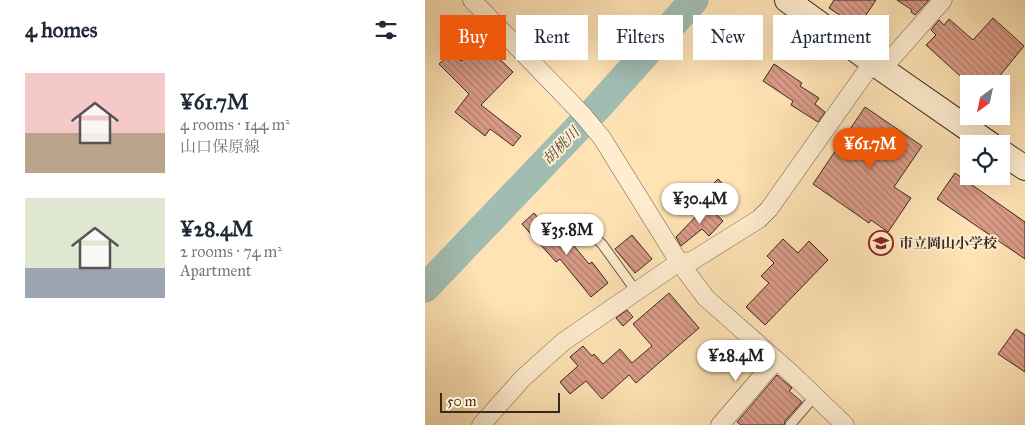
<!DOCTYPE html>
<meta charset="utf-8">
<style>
:root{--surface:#fff;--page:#f6f6f7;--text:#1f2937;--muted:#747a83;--accent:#ea580c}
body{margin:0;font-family:"IM FELL Great Primer","Noto Serif JP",serif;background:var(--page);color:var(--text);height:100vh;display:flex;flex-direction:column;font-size:19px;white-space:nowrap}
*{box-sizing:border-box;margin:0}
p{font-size:16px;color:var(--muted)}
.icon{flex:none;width:28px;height:28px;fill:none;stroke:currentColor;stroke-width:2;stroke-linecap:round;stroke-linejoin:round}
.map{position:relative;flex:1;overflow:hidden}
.drawer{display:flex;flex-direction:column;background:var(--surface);width:425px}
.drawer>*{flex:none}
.banner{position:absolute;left:15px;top:15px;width:475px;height:45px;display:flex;gap:10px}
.needle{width:32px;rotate:213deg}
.controls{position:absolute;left:535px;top:75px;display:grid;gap:10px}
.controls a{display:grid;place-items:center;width:50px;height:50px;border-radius:0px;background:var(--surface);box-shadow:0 5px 20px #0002;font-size:25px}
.scale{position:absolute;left:15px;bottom:12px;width:120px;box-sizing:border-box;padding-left:5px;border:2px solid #372a23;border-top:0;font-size:14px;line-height:18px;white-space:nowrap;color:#372a23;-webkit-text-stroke:4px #ffedcf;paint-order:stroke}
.price{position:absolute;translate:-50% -42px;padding:0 11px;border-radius:18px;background:#fff;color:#222;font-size:16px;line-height:32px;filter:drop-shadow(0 1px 2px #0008)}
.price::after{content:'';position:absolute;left:50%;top:30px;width:15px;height:11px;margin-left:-8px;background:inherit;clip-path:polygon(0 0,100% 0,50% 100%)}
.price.on{background:var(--accent);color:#fff}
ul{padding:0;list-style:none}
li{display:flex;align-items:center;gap:15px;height:125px;padding:0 25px}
li span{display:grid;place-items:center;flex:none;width:140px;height:100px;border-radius:0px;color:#555}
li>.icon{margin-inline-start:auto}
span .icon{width:60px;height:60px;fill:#fffc;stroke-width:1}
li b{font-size:21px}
h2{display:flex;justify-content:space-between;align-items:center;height:60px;padding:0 25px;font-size:21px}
.pill{padding:0 18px;border-radius:0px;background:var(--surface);box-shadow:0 5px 20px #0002;font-size:18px;line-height:45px}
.pill.on{background:var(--accent);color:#fff}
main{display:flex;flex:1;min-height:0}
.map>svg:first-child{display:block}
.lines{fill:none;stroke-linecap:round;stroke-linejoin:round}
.river{stroke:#a1bdb2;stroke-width:29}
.building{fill:url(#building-back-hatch);stroke:#372a23}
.service-casing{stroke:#695848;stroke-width:11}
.minor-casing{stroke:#695848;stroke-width:19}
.secondary-casing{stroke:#372a23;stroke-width:26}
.service{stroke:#ffedcf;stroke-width:9}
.minor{stroke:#ffedcf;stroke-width:18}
.secondary{stroke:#ffedcf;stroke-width:24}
.labels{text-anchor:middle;stroke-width:4;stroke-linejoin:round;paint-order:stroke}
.poi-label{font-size:14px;font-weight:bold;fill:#372a23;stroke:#ffedcf;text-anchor:start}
.water-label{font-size:15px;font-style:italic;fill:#524f47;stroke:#ffedcf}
</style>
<main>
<section class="drawer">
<h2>4 homes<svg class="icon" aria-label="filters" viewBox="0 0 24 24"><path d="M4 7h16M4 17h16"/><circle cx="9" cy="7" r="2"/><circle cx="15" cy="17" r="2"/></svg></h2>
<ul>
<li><span style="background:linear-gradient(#f6c9c9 60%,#b9a48a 0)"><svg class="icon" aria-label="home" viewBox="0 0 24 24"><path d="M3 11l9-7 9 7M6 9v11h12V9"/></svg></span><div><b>¥61.7M</b><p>4 rooms · 144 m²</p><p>山口保原線</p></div></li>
<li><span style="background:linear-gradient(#dfe7d0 70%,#9aa5b1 0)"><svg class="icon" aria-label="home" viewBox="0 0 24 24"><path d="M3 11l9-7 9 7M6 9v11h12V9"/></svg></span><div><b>¥28.4M</b><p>2 rooms · 74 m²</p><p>Apartment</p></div></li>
</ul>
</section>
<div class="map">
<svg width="600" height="425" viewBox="0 0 600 425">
<defs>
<pattern id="building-back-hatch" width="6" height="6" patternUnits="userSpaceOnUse" patternTransform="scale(1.25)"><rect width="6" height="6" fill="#db9c88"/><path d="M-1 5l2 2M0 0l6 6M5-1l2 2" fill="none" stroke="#b27f6f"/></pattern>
</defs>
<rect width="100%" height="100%" fill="#ffe3b5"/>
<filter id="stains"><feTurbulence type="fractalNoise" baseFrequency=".004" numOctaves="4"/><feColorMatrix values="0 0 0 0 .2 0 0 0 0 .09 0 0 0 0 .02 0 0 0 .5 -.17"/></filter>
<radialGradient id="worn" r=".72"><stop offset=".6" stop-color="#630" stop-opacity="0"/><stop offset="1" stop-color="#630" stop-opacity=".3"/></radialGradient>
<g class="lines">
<path class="river" d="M 0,288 L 171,109 L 269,0"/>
</g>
<path class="building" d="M 409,0 L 451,0 L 433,27 L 404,8 Z
M 472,0 L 504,0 L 490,15 L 486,12 L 487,10 Z
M 568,18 L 599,46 L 568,84 L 544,84 L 501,45 L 511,35 L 506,30 L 514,20 L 519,25 L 524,19 L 548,40 Z
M 57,42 L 88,72 L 56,105 L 96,136 L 88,146 L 65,129 L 60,136 L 30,112 L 44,94 L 14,64 L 27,52 L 36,61 Z
M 349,64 L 377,83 L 375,86 L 394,98 L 390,104 L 400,112 L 393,122 L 366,105 L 368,101 L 338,81 Z
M 440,107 L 497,146 L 469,187 L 486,198 L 463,232 L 446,220 L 444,223 L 388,184 Z
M 530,173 L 600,222 L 600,259 L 512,199 Z
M 293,179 L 309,195 L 295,209 L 279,193 Z
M 282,205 L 298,221 L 284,236 L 277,229 L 256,246 L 251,237 Z
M 109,213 L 132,240 L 139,234 L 164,264 L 167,262 L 183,283 L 166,297 L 135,259 L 131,262 L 97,224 Z
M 207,235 L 227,259 L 210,273 L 190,249 Z
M 358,239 L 373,253 L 384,241 L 403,260 L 340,325 L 321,307 L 344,283 L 336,276 L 349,263 L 342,256 Z
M 244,293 L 274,328 L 211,383 L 204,375 L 177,399 L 161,381 L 145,394 L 135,382 L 153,366 L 145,357 L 158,346 L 167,356 L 169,354 L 178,364 L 195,349 L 207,363 L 227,346 L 208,324 Z
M 202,310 L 208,317 L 198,326 L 191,318 Z
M 591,329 L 600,335 L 600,372 L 573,354 Z
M 352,375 L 367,388 L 364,391 L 377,402 L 360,421 L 359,425 L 316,425 L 312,422 Z"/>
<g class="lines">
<defs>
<path id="service" d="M 135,220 L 166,234 L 177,244 L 211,291
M 365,425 L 390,396"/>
<path id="minor" d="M 47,0 L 157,114 L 177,138 L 254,262 L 281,298 L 366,373 L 420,425
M 457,69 L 518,0
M 56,425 L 98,378 L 138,342 L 254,262 L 267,261 L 334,219 L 344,209 L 448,62
M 295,425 L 351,360"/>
<path id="secondary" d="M 362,0 L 457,69 L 565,144
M 576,152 L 600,168"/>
</defs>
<use href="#service" class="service-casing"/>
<use href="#minor" class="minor-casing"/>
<use href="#secondary" class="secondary-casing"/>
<use href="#service" class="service"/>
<use href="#minor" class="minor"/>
<use href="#secondary" class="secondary"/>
</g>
<defs>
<symbol id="school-ring" viewBox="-11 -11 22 22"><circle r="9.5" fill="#ffedcf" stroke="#8f2418" stroke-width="1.5"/><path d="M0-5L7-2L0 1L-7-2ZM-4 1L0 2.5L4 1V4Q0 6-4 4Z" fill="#8f2418"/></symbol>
</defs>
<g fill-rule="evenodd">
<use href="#school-ring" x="442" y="229" width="28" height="28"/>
</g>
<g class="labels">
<g class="poi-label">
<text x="474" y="248">市立岡山小学校</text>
</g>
<g class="water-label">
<text transform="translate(136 146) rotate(-46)" y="5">胡桃川</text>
</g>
</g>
<rect width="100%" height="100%" filter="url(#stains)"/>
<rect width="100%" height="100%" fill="url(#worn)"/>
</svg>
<div class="controls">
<a><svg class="needle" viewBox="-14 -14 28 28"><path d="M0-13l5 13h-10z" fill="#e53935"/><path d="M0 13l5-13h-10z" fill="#747a83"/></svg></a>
<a><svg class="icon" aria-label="locate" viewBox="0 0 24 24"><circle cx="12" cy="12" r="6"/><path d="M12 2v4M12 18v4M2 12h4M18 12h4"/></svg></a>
</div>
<div class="scale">50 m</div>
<b class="price on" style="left:445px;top:170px">¥61.7M</b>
<b class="price" style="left:275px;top:225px">¥30.4M</b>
<b class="price" style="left:142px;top:256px">¥35.8M</b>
<b class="price" style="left:311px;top:382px">¥28.4M</b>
<div class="banner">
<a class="pill on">Buy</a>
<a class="pill">Rent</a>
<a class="pill">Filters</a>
<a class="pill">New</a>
<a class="pill">Apartment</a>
</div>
</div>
</main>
